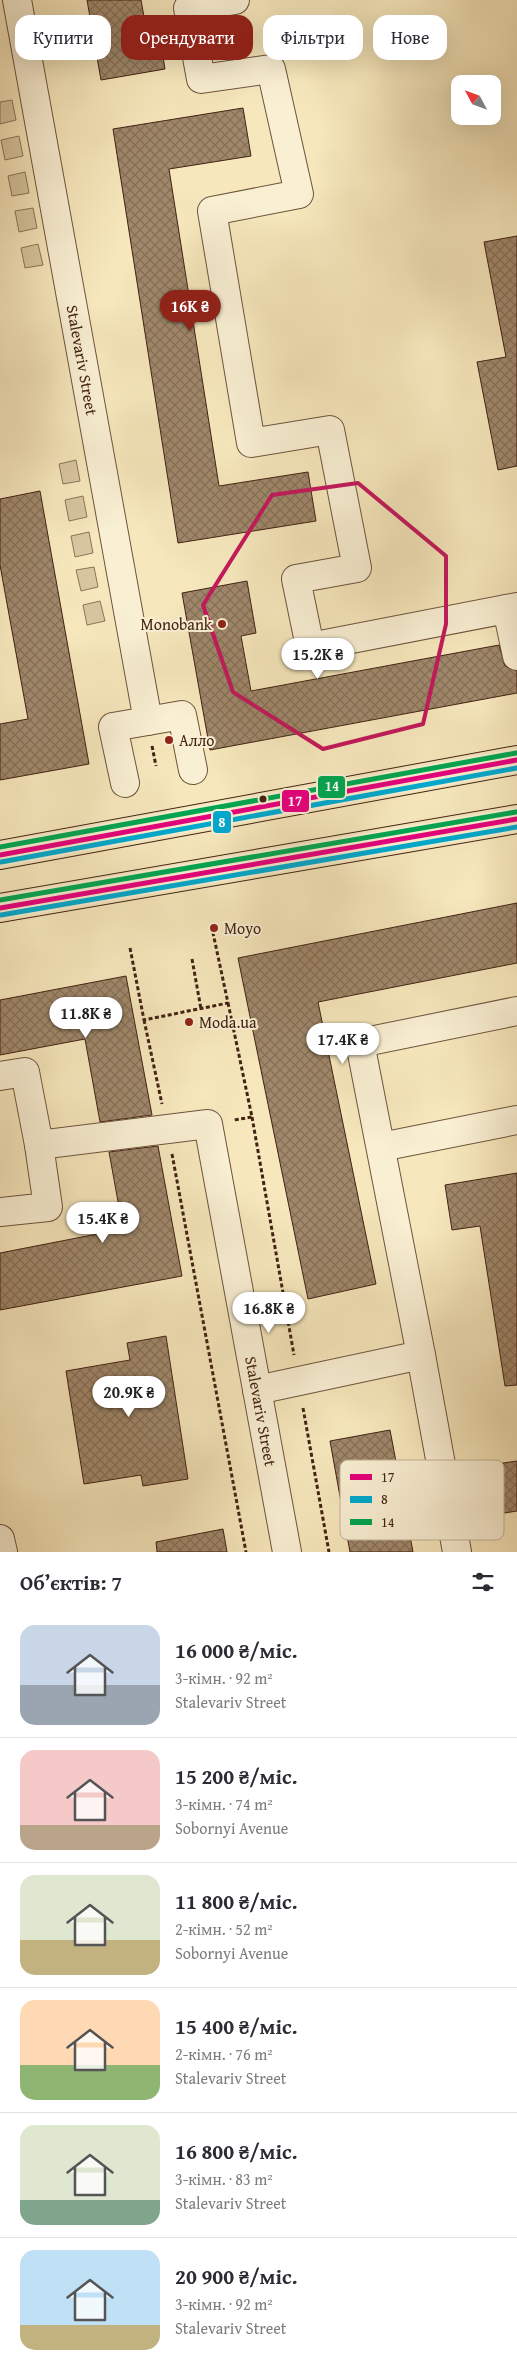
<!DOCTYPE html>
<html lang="uk">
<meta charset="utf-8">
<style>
:root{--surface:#fff;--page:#f2f2f3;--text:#2b2b33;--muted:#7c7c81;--line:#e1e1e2;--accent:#8f2418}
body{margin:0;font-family:"Gentium Book Plus",serif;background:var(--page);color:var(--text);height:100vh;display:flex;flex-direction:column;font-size:19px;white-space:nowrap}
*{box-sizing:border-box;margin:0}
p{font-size:16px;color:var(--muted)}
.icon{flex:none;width:28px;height:28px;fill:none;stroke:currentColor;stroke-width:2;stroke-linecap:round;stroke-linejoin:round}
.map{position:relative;height:1552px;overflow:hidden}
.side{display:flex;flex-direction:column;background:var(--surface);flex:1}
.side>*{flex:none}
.hud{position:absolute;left:15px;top:15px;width:488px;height:45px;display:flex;gap:10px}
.needle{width:32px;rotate:311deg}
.fabs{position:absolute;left:451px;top:75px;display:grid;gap:10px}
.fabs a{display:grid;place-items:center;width:50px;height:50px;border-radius:10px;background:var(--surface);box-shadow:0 5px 20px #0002;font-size:25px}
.price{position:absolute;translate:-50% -42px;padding:0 11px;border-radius:18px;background:#fff;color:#222;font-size:16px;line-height:32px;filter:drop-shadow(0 1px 2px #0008)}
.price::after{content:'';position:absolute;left:50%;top:30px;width:15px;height:11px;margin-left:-8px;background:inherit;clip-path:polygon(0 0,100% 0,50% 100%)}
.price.on{background:var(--accent);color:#fff}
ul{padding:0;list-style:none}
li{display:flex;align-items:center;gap:15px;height:125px;padding:0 20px}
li+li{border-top:1px solid var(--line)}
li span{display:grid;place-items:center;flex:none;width:140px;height:100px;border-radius:15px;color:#555}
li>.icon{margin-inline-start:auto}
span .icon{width:60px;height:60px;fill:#fffc;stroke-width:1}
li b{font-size:21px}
h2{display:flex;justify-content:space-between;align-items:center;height:60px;padding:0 20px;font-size:21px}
.chip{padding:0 18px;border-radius:15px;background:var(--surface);box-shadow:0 5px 20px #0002;font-size:18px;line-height:45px}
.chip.on{background:var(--accent);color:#fff}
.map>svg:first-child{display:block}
.grass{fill:#d7c69f;stroke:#8c7459}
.building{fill:url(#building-cross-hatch);stroke:#422213}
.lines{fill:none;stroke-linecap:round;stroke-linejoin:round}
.minor-casing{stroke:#6f533d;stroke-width:30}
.major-casing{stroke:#422213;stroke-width:30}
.path{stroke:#422213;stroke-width:3;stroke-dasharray:4 2.5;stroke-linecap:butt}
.minor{stroke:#f9efd3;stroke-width:28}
.major{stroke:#f6e7bc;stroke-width:28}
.bus-1-casing{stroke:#f9efd3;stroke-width:9}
.bus-2-casing{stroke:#f9efd3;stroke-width:9}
.bus-3-casing{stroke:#f9efd3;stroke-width:9}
.bus-1{stroke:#e5007d;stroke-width:5}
.bus-2{stroke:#00a9ce;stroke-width:5}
.bus-3{stroke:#00a651;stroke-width:5}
.marked{fill:none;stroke:#c2185b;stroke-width:4;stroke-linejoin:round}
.poi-dot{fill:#8f2418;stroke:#f9efd3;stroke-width:2}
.bus-dot{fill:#422213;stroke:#f9efd3;stroke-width:2}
.labels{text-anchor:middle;stroke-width:4;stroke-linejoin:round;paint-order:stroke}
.street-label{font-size:16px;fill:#422213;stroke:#f9efd3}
.poi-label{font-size:16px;fill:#422213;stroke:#f9efd3;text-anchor:start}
.key{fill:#f9efd3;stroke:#c2b299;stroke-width:1}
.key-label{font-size:14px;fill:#422213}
.line-badge{stroke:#f9efd3;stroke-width:2}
.badge-label{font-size:14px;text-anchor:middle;font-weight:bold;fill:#fff}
</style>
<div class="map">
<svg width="517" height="1552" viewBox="0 0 517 1552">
<defs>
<pattern id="building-cross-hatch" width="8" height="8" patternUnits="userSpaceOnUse" patternTransform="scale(1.25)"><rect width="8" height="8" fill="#a0886b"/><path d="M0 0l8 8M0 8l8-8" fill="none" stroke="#846f57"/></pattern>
</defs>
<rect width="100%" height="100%" fill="#f6e7bc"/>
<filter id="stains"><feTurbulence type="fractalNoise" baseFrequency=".004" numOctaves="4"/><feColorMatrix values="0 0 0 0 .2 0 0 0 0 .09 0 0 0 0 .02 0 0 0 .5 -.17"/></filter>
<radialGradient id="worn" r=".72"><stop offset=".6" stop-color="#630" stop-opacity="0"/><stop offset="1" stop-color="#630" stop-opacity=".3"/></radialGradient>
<path class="grass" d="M 12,100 L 16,120 L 0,124 L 0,102 Z
M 19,136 L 23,156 L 5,160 L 1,140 Z
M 25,172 L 29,193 L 12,196 L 8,176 Z
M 33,208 L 37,228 L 19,232 L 15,211 Z
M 38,244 L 43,265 L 25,268 L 21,248 Z
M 76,460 L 80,481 L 63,484 L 59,464 Z
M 83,496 L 87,517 L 69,521 L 65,500 Z
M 89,532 L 93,553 L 75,557 L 71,536 Z
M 94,567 L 98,587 L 81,591 L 76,570 Z
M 100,601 L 105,621 L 87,625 L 83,605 Z"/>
<path class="building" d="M 87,0 L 141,0 L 146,28 L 158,26 L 165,69 L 101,80 Z
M 243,108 L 251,156 L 169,169 L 219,486 L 308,472 L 316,521 L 178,543 L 113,129 Z
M 517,236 L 517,466 L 498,470 L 477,362 L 506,357 L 484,242 Z
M 40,491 L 89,764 L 0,780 L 0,724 L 28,719 L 0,565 L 0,499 Z
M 247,581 L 256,633 L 241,636 L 251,691 L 499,645 L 505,666 L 517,671 L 517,693 L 210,750 L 182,593 Z
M 517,903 L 517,963 L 318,1002 L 376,1284 L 308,1299 L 238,958 Z
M 126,976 L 152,1115 L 100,1122 L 85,1039 L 0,1055 L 0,1000 Z
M 158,1146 L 182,1276 L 0,1310 L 0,1253 L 123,1229 L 109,1152 Z
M 517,1173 L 517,1385 L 505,1386 L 480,1226 L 452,1230 L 445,1185 Z
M 166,1336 L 188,1479 L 143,1486 L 141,1475 L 84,1484 L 66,1371 L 130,1360 L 127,1343 Z
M 390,1430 L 413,1552 L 350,1552 L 330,1441 Z
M 517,1461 L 517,1511 L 498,1514 L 490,1465 Z
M 223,1529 L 227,1552 L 157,1552 L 156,1542 Z"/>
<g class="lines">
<defs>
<g id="minor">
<path id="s1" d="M 17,0 L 148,721"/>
<path d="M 235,0 L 188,8 L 201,79 L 271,69 L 299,194 L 212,211 L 251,443 L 330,430 L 357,568 L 296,579 L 310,647 L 517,607"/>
<path d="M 507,609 L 517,656"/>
<path d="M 125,783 L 113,727 L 182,715 L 193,770"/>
<path id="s2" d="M 0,1076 L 25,1072 L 39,1145 L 208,1124 L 287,1552"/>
<path d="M 381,1147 L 517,1120"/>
<path d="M 0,1212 L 48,1207 L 39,1145"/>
<path d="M 421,1355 L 457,1552"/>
<path d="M 257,1390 L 421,1355 L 360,1043 L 517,1011"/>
<path d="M 0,1539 L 3,1552"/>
</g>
<path id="major" d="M 0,855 L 517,760
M 0,908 L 517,819"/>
</defs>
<use href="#minor" class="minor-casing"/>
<use href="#major" class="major-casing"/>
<path class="path" d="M 152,746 L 156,766
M 130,948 L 144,1020 L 228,1003 L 213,933
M 192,959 L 201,1009
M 228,1003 L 252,1117 L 234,1120
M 144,1020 L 162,1104
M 252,1117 L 294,1355
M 172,1154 L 246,1552
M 303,1408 L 329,1552"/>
<use href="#minor" class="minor"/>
<use href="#major" class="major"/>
<defs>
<path id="bus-1" d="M 0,855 L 517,760
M 0,908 L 517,819"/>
<path id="bus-2" d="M 1,862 L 517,768
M 1,915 L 517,827"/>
<path id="bus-3" d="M 0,847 L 516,753
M 0,900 L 516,812"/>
</defs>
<use href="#bus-1" class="bus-1-casing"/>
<use href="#bus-2" class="bus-2-casing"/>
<use href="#bus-3" class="bus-3-casing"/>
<use href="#bus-1" class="bus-1"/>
<use href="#bus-2" class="bus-2"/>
<use href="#bus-3" class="bus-3"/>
</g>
<path class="marked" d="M 358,483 L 446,556 L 446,624 L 423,724 L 323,749 L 233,692 L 203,605 L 272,495 Z"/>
<g class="poi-dot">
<circle cx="222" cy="624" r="5"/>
<circle cx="169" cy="740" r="5"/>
<circle cx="214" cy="928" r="5"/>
<circle cx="189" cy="1022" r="5"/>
</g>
<circle class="bus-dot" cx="263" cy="799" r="4.5"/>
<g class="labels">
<g class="street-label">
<text dy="6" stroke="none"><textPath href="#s1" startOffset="366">Stalevariv Street</textPath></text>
<text dy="6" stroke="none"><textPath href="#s2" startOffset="562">Stalevariv Street</textPath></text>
</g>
<g class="poi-label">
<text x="212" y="630" text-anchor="end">Monobank</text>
<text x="179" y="746">Алло</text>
<text x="224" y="934">Moyo</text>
<text x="199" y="1028">Moda.ua</text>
</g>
</g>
<rect x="340" y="1460" width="164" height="80" rx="8" class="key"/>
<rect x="350" y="1474" width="22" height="6" fill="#e5007d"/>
<rect x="350" y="1496" width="22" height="7" fill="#00a9ce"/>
<rect x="350" y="1519" width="22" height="6" fill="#00a651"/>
<g class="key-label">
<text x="381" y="1482">17</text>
<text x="381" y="1504">8</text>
<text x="381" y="1527">14</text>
</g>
<g class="line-badge">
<rect x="317" y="775" width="29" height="24" rx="5" fill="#00a651"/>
<rect x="281" y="789" width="29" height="24" rx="5" fill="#e5007d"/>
<rect x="212" y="810" width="20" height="24" rx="5" fill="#00a9ce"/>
</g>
<g class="badge-label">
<text x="332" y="791">14</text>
<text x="295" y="806">17</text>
<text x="222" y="827">8</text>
</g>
<rect width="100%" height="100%" filter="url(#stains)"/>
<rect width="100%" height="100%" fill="url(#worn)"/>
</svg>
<div class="fabs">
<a><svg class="needle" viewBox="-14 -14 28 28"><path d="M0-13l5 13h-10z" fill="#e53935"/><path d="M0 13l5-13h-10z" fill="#7c7c81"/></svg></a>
</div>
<b class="price on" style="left:190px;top:332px">16K ₴</b>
<b class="price" style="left:318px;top:680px">15.2K ₴</b>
<b class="price" style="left:86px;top:1039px">11.8K ₴</b>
<b class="price" style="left:343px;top:1065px">17.4K ₴</b>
<b class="price" style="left:103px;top:1244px">15.4K ₴</b>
<b class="price" style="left:269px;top:1334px">16.8K ₴</b>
<b class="price" style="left:129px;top:1418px">20.9K ₴</b>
<div class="hud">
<a class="chip">Купити</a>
<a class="chip on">Орендувати</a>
<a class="chip">Фільтри</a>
<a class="chip">Нове</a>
</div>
</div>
<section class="side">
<h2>Об’єктів: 7<svg class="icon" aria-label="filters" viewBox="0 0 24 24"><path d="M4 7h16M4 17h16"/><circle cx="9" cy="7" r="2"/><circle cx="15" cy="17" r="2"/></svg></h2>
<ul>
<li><span style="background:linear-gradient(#c9d6e8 60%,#9aa5b1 0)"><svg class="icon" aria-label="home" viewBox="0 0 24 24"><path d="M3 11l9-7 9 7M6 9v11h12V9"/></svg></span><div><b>16 000 ₴/міс.</b><p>3-кімн. · 92 m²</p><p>Stalevariv Street</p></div></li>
<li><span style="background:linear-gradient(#f6c9c9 75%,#b9a48a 0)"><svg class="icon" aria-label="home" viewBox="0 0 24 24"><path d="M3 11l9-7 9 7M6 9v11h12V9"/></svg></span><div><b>15 200 ₴/міс.</b><p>3-кімн. · 74 m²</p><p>Sobornyi Avenue</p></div></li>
<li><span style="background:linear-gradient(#dfe7d0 65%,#c2b280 0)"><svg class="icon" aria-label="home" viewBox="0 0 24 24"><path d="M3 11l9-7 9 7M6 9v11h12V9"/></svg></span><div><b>11 800 ₴/міс.</b><p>2-кімн. · 52 m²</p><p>Sobornyi Avenue</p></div></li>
<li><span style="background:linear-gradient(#ffd9b3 65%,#8fb573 0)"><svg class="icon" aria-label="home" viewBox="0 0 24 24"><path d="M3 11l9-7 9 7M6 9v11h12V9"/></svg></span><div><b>15 400 ₴/міс.</b><p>2-кімн. · 76 m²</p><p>Stalevariv Street</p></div></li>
<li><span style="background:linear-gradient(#dfe7d0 75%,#7fa58c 0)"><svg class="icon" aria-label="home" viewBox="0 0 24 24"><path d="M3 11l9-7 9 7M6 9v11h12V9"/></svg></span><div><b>16 800 ₴/міс.</b><p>3-кімн. · 83 m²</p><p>Stalevariv Street</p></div></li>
<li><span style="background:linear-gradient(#bfe0f5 75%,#c2b280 0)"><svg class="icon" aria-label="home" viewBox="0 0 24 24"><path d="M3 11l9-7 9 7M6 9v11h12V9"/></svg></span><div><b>20 900 ₴/міс.</b><p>3-кімн. · 92 m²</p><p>Stalevariv Street</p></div></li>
</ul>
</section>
